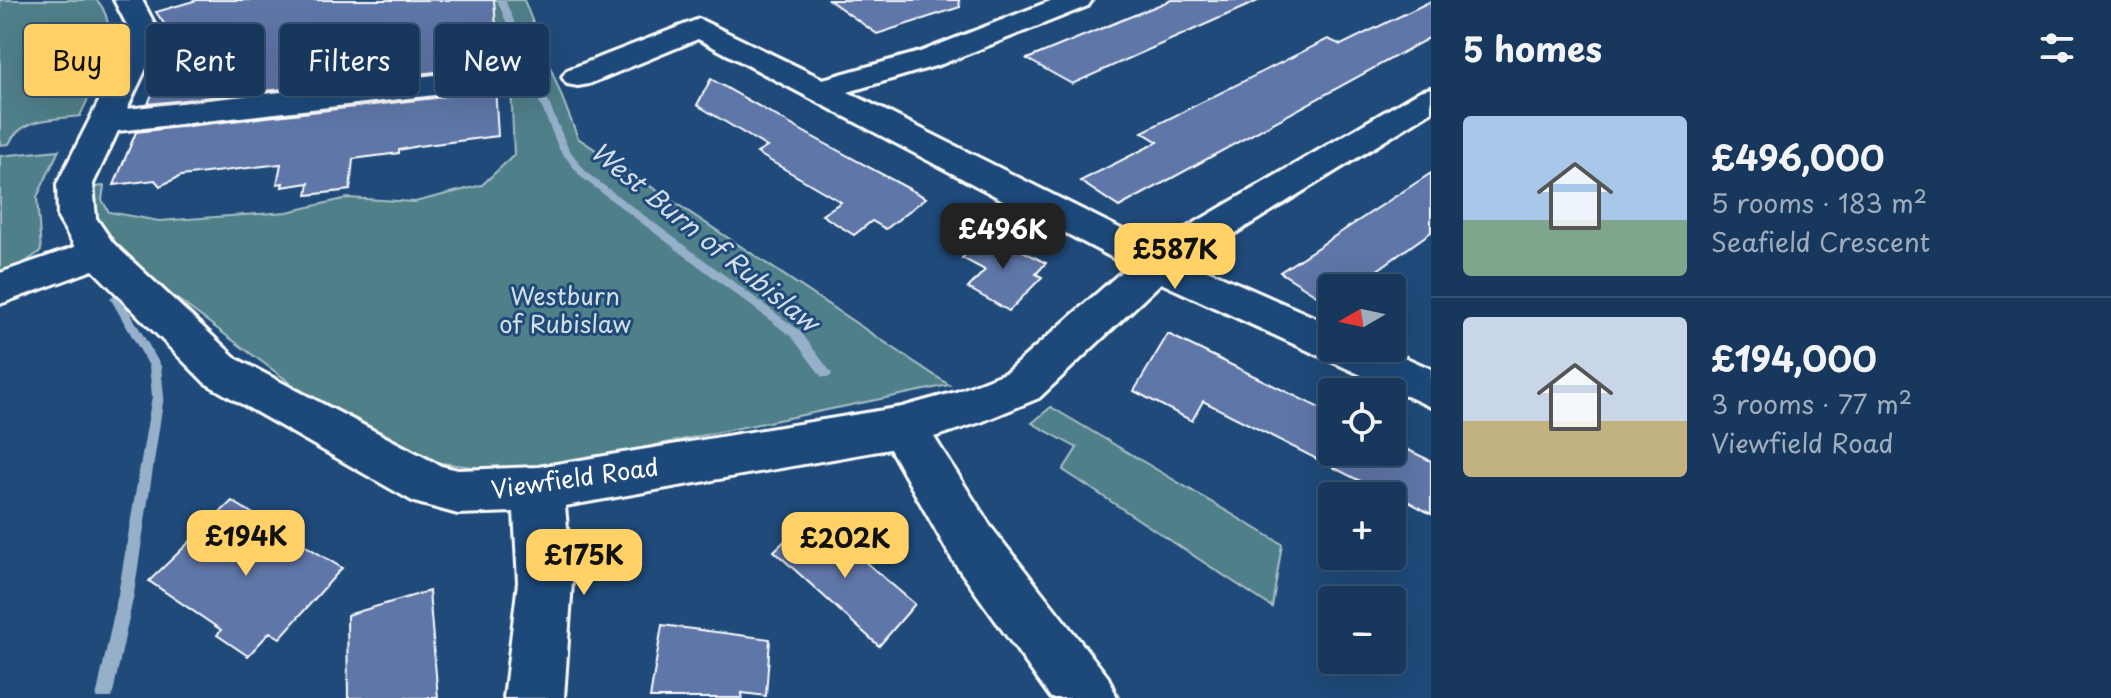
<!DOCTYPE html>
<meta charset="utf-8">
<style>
:root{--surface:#17385c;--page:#244365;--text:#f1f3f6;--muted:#9eacbb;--line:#365272;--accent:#ffd166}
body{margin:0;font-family:"Playpen Sans",sans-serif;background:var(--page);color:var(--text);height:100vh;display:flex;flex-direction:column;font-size:30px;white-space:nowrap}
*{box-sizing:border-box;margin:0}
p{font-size:26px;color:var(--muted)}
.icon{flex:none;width:44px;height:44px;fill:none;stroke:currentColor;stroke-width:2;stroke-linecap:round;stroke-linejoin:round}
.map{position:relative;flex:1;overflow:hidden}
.side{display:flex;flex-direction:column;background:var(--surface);width:680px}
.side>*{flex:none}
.guide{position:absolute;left:24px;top:24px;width:760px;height:72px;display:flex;gap:16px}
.needle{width:52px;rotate:261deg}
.controls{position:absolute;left:1318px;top:274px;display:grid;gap:16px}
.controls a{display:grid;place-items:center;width:88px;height:88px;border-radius:8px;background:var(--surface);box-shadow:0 8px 32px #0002,0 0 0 2px var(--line);font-size:40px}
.price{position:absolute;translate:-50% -68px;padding:0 18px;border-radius:16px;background:var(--accent);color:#111;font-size:26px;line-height:52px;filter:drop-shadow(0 2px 4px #0008)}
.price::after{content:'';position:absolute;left:50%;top:48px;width:24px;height:18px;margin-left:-12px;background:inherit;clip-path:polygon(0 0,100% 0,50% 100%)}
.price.active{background:#222;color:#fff}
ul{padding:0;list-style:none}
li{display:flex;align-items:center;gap:24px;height:200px;padding:0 32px}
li+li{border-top:2px solid var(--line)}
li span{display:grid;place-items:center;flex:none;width:224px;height:160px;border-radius:8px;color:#555}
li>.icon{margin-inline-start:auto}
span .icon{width:96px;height:96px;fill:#fffc;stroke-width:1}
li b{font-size:34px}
h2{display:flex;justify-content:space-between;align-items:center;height:96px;padding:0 32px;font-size:34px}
.pill{padding:0 28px;border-radius:8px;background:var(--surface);box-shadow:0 8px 32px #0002,0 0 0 2px var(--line);font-size:28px;line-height:72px}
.pill.active{background:var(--accent);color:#111}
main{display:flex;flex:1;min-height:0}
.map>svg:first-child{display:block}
.green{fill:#507f89;stroke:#a8bfc4;stroke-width:2}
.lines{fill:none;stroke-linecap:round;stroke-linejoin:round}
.stream{fill:#96b0ca;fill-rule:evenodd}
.building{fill:#5f76a8;stroke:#fff;stroke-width:2}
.minor-casing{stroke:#fff;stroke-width:6}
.minor{fill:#1f4a7a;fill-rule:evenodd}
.labels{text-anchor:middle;stroke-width:6;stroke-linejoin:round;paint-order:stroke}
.park-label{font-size:24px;fill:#d3dfe2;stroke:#1f4a7a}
.street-label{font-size:24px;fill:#fff;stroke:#1f4a7a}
.water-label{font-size:26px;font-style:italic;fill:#d3dee9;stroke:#1f4a7a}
</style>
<main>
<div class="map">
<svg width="1431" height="698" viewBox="0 0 1431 698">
<rect width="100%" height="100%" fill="#1f4a7a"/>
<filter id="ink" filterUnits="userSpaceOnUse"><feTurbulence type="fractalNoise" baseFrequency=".0125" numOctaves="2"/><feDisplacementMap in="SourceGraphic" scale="16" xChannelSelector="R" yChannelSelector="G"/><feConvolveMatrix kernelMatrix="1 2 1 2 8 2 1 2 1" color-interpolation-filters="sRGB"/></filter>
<g filter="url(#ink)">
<path class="green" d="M 0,0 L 97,0 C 126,34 95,82 80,116 C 53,120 21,117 9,144 L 0,145 Z
M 472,0 L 524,0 L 578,138 L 949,385 L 519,473 L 410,459 L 324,408 L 106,246 L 77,189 L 104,186 L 102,200 L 109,212 L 159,221 L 287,212 L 348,198 L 415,202 L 482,185 L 514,155 L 511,85 L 499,26 Z
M 59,150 L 37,197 L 41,251 L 0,280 L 0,156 Z
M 1051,407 L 1282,544 L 1272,607 L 1063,470 L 1077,448 L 1032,423 Z"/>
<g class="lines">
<path class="stream" d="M 497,0 L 505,0 L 568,148 L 587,173 L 800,331 L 830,371 L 832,374 L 830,377 L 822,377 L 792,337 L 581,177 L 559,149 Z
M 116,294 L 120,295 L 161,366 L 164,396 L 134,594 L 112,698 L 96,698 L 118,594 L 152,396 L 149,366 L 110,298 Z"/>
</g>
<path class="building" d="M 197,0 L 494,0 L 499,67 L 494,68 L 498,136 L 418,146 L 399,150 L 399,153 L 353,159 L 350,190 L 307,195 L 309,183 L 282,187 L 283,183 L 277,184 L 281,164 L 181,176 L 160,186 L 155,180 L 114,185 L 136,132 L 435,98 L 447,95 L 453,87 L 448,76 L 435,72 L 148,104 L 163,67 L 192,64 L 156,12 Z
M 829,0 L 959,0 L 960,7 L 877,34 Z
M 1171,0 L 1260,0 L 1072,84 L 1027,59 Z
M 1431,1 L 1431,37 L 1119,207 L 1080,181 L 1158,142 L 1142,132 L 1328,39 L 1341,45 Z
M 711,79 L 813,137 L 926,198 L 886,229 L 872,221 L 854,235 L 822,215 L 841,202 L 757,153 L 767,147 L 697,105 Z
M 1431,173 L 1431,232 L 1352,288 L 1332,288 L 1332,305 L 1280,272 Z
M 988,233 L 1046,263 L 1036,274 L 1042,277 L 1009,311 L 968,288 L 985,270 L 962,258 Z
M 1168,334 L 1332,414 L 1332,452 L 1392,452 L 1392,442 L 1431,461 L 1431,514 L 1398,496 L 1363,496 L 1368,485 L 1203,401 L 1192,421 L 1134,391 Z
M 232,501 L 342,568 L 280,638 L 270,632 L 248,656 L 217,635 L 221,630 L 149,581 Z
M 811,516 L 915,604 L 879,646 L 774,551 Z
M 429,591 L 438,698 L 348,698 L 347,615 Z
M 662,625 L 770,639 L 766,696 L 742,693 L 742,698 L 650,698 Z"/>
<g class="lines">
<defs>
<path id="minor" d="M 114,0 L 142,0 L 156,27 L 151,58 L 127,109 L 435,75 L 446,78 L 451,85 L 446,92 L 435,95 L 118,131 L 93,184 L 96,218 L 113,243 L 237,359 L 441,466 L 458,470 L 538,467 L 902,407 L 956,392 L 1007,372 L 1128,266 L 698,39 L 589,84 L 578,86 L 567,84 L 562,77 L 567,70 L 699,19 L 823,79 L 920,52 L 1053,0 L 1092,0 L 1088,6 L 942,64 L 848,92 L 1155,246 L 1420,91 L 1431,88 L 1431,112 L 1189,262 L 1332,325 L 1332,348 L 1384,348 L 1431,369 L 1431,407 L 1161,283 L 1039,398 L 981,422 L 934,437 L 991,527 L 1108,677 L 1117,698 L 1051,698 L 953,561 L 890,449 L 565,506 L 572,582 L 564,698 L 504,698 L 518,582 L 514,512 L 458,514 L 414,502 L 205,383 L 93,270 L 0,304 L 0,273 L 75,247 L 58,218 L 57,184 L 121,58 L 128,27 Z"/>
</defs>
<use href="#minor" class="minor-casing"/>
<use href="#minor" class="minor"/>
</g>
</g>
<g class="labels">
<g class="park-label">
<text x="565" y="305">Westburn<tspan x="565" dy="28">of Rubislaw</tspan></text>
</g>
<g class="street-label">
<text transform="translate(575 479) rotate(-8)" y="8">Viewfield Road</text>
</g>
<g class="water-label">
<text transform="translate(704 237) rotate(39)" y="9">West Burn of Rubislaw</text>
</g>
</g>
</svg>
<div class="controls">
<a><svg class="needle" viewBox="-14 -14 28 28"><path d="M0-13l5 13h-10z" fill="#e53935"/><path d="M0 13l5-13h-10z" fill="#9eacbb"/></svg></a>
<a><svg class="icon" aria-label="locate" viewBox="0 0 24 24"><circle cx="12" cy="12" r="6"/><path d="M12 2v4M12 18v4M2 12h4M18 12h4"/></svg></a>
<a>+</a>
<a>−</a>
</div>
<b class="price active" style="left:1003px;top:271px">£496K</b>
<b class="price" style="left:1175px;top:291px">£587K</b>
<b class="price" style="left:246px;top:578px">£194K</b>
<b class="price" style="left:845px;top:580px">£202K</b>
<b class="price" style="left:584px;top:597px">£175K</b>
<div class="guide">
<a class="pill active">Buy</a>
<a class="pill">Rent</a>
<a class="pill">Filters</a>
<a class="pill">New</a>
</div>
</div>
<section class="side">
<h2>5 homes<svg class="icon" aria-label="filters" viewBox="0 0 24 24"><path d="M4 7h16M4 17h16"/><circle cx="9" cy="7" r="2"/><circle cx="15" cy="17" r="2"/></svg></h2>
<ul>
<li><span style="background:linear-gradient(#a9c7e8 65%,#7fa58c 0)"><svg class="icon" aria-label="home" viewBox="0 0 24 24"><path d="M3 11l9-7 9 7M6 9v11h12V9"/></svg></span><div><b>£496,000</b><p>5 rooms · 183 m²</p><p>Seafield Crescent</p></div></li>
<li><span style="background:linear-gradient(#c9d6e8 65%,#c2b280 0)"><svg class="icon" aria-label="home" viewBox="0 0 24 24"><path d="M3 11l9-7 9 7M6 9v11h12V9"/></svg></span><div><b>£194,000</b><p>3 rooms · 77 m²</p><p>Viewfield Road</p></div></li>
</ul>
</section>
</main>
